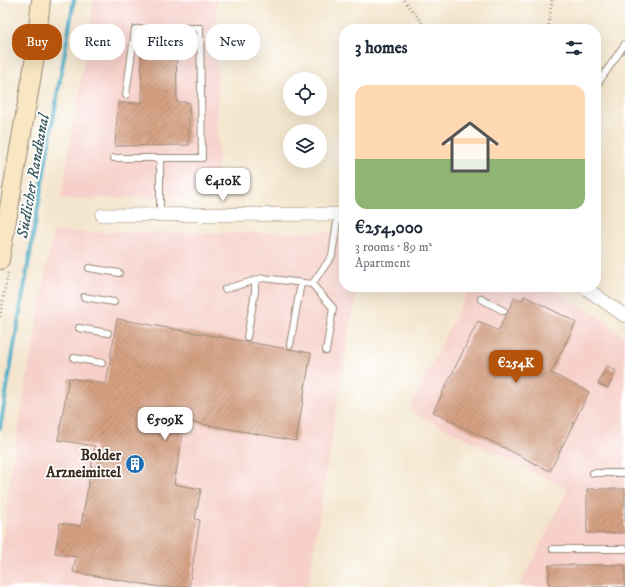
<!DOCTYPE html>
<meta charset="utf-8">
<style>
:root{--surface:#fff;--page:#f2f2f3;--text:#1f2937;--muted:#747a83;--accent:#b45309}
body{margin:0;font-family:"IM FELL DW Pica",serif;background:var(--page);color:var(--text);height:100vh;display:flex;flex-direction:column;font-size:15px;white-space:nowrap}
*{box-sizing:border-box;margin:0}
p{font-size:13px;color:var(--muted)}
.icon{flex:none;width:22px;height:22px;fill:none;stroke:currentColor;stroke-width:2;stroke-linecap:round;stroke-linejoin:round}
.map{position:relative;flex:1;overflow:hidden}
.panel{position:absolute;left:339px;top:24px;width:262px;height:268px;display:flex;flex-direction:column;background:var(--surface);border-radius:16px;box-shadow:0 4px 16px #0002}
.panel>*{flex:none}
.top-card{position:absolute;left:12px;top:24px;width:267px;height:36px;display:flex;gap:8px}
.tools{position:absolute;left:283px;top:72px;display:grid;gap:8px}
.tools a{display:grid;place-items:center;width:44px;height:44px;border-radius:50%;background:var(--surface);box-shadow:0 4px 16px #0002;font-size:20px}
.price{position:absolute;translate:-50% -34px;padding:0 9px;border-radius:8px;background:#fff;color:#222;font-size:13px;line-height:26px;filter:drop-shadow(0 1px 2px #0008)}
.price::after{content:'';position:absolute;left:50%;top:24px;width:12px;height:9px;margin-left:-6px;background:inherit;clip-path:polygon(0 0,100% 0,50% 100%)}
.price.current{background:var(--accent);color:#fff}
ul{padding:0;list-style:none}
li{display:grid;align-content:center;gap:8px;height:212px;padding:0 16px}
li span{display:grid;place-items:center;height:124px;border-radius:12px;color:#555}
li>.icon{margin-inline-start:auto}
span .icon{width:72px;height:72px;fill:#fffc;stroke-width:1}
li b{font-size:17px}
h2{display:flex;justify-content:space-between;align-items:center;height:48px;padding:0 16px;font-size:17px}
.tag{padding:0 14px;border-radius:16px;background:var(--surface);box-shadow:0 4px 16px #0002;font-size:14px;line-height:36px}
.tag.current{background:var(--accent);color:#fff}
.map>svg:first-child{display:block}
.built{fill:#f7d0ca}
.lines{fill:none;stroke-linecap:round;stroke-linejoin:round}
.stream{stroke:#46abc5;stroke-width:4}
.building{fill:url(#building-hatch)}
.lane-casing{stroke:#988876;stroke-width:8}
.street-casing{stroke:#988876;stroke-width:14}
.secondary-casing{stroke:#988876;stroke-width:20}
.path{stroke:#988876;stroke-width:2.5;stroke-dasharray:1 3;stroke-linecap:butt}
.lane{stroke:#fff;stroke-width:6}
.street{stroke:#fff;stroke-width:13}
.secondary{stroke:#f9e7c3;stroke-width:18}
.labels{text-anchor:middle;stroke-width:3.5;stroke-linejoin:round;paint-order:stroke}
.poi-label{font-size:15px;font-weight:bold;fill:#3b2a1e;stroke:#fff;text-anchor:end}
.water-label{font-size:16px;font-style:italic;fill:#3f5e61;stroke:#fff}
</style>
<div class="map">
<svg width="625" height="587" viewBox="0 0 625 587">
<defs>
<pattern id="building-hatch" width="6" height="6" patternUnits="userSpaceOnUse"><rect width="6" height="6" fill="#d6a184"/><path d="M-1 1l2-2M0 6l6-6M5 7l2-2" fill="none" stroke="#af836b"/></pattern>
</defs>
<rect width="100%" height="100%" fill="#fff"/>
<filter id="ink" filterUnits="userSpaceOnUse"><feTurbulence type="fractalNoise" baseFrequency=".025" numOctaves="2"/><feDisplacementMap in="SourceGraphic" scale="8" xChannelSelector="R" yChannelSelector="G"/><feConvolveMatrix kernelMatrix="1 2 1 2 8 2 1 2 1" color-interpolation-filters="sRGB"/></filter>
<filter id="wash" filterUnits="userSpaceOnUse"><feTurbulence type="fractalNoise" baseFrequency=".012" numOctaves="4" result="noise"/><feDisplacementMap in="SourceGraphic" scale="16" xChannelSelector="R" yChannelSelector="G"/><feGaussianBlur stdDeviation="0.9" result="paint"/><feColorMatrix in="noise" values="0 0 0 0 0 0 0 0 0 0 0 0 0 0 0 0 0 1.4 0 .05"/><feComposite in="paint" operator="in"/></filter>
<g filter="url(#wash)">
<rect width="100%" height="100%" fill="#f4e6ce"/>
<path class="built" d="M 94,0 L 217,0 L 218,196 L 61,199 Z
M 53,232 L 218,233 L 344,232 L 344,287 L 358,287 L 349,330 L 308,587 L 0,587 L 0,564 L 11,470 Z
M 470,287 L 550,287 L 598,316 L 625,337 L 625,587 L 519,587 L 568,489 L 409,410 Z"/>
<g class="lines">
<path class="stream" d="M 0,428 L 59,85 L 74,0"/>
</g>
<g id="blocks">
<path class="building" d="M 141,38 L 176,38 L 177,102 L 189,102 L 189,145 L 115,146 L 118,103 L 142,103 Z
M 524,296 L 576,322 L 551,373 L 589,392 L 550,471 L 433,412 L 478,321 L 498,331 L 515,297 L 522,300 Z
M 117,319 L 311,353 L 296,441 L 185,421 L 174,484 L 201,489 L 195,519 L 200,520 L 189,587 L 160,587 L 73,572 L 76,557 L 55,553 L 60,523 L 81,526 L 95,446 L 58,440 L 69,378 L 106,384 Z
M 607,366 L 616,371 L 608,388 L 598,384 Z
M 587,489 L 625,489 L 625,533 L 587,533 Z
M 549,565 L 625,565 L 625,587 L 549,587 Z"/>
</g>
</g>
<g filter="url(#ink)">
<use href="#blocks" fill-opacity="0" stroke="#988876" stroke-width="1"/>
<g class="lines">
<defs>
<path id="lane" d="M 596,86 L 625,44
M 126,95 L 135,29 L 200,28 L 202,158 L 160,158 L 160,215
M 114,158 L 160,158
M 89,268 L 119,273
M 312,284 L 332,256 L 338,214
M 225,289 L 263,278 L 312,284 L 333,308 L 326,351
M 84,297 L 114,302
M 481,299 L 504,311
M 79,328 L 108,333
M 247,337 L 255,292 L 255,281
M 290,345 L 301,283
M 74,358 L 102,363
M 593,473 L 625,473
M 553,549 L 625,549"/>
<path id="street" d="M 102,215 L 344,214
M 584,287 L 625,316"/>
<path id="secondary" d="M 0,260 L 34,63 L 41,0"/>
</defs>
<use href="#lane" class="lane-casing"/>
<use href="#street" class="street-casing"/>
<use href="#secondary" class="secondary-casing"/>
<path class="path" d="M 404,0 L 427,29
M 548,29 L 552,0
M 0,317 L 8,272"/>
<use href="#lane" class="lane"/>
<use href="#street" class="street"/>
<use href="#secondary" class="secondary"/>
</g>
</g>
<defs>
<symbol id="building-disc" viewBox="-11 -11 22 22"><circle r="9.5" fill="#1f6fb2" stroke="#fff"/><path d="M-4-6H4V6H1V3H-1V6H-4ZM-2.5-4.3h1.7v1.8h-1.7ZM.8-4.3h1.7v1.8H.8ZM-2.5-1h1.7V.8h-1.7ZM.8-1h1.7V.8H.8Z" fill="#fff"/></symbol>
</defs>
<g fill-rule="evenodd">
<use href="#building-disc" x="124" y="453" width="22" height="22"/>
</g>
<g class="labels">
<g class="poi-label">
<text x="121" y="460">Bolder<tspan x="121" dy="17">Arzneimittel</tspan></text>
</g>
<g class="water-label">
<text transform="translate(32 176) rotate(-80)" y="6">Südlicher Randkanal</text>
</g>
</g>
</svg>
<div class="tools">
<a><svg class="icon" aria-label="locate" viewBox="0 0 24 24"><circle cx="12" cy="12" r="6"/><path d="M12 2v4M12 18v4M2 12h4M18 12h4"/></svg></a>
<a><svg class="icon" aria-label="layers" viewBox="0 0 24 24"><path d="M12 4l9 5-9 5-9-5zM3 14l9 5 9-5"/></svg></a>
</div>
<b class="price" style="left:223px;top:202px">€410K</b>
<b class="price current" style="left:516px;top:384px">€254K</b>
<b class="price" style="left:165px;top:441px">€509K</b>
<div class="top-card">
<a class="tag current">Buy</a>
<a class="tag">Rent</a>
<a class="tag">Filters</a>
<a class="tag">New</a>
</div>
<section class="panel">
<h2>3 homes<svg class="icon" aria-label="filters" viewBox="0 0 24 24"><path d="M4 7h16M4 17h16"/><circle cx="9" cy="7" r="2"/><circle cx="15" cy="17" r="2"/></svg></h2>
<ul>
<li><span style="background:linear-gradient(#ffd9b3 60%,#8fb573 0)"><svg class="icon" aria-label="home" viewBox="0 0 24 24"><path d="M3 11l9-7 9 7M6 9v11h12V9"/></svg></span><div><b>€254,000</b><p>3 rooms · 89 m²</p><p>Apartment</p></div></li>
</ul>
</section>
</div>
